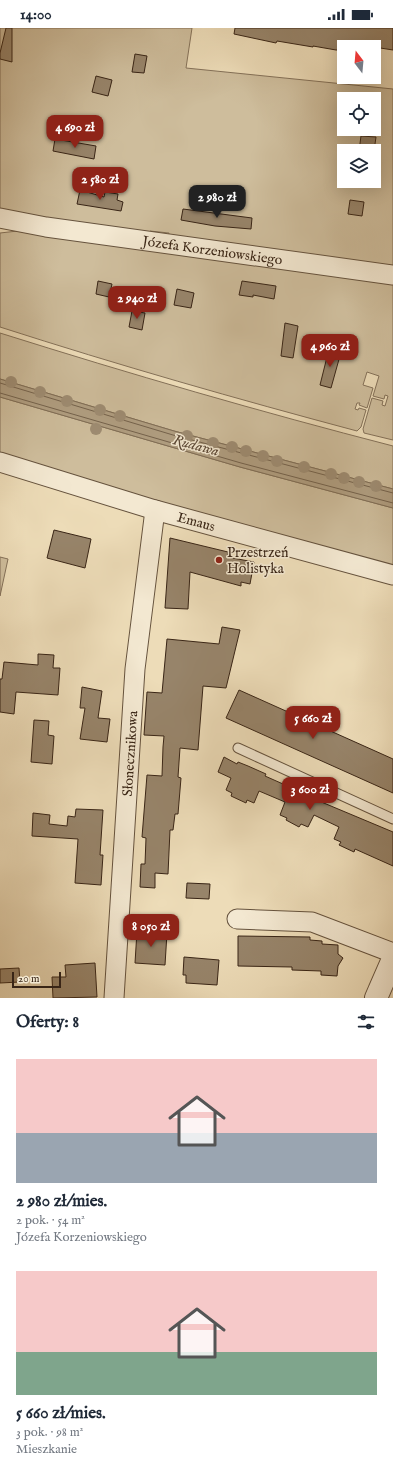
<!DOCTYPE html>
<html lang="pl">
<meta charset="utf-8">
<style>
:root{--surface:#fff;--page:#f2f2f3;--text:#1f2937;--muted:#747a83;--accent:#8f2418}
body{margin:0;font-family:"IM FELL English",serif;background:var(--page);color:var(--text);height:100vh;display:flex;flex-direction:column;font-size:15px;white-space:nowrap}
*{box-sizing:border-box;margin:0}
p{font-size:13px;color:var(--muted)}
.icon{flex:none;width:22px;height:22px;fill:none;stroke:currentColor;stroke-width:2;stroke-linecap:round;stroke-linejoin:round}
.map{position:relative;height:970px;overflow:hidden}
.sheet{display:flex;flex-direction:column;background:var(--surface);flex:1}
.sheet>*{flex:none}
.needle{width:26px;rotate:344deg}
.fabs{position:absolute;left:337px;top:12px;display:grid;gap:8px}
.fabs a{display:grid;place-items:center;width:44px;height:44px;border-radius:0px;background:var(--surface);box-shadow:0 4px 16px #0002;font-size:20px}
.scale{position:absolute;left:12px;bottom:10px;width:49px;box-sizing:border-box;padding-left:4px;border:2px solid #392516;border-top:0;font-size:11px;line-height:14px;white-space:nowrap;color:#392516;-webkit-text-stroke:3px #f3e8d1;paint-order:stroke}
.price{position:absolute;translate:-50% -34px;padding:0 9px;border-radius:8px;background:var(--accent);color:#fff;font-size:13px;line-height:26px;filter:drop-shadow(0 1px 2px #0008)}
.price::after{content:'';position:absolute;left:50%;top:24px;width:12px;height:9px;margin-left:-6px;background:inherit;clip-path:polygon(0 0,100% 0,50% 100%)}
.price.selected{background:#222;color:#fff}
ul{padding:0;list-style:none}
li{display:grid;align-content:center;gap:8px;height:212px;padding:0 16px}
li span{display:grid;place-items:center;height:124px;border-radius:0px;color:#555}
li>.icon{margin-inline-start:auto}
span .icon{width:72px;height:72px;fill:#fffc;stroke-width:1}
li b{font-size:17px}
h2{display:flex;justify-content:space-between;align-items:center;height:48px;padding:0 16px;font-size:17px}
.status{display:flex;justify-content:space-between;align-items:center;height:28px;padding:0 20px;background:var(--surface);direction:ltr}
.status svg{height:11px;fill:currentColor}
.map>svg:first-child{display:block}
.green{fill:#cebd9c;stroke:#847159;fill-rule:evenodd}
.water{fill:#b09e81;stroke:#806e56}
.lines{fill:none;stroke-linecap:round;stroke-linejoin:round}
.shore{stroke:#74624c;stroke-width:1}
.building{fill:#97846a;stroke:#392516}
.service-casing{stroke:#66533e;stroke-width:11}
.minor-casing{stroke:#66533e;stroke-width:21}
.tertiary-casing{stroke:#66533e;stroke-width:24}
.service{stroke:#f3e8d1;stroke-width:9}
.minor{stroke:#f3e8d1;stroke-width:19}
.tertiary{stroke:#f3e8d1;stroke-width:22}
.tree{fill:#9e8c72}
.poi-dot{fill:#8f2418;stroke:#f3e8d1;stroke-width:1.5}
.labels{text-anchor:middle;stroke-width:3;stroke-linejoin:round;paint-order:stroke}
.street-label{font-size:14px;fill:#392516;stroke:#f3e8d1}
.poi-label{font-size:14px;fill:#392516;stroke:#f3e8d1;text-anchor:start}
.water-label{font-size:15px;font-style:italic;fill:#5d4936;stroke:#f3e8d1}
</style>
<div class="status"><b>14:00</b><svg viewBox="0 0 49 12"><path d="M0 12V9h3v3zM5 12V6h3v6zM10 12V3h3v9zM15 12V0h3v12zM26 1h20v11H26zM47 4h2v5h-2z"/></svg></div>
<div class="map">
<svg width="393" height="970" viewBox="0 0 393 970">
<rect width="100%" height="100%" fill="#eddcb8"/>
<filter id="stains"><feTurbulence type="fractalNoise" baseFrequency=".005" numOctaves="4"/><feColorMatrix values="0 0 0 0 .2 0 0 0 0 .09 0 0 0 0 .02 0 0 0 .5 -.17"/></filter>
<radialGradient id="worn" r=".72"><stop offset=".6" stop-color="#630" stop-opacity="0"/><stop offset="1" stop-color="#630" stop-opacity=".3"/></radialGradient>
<path class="green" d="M 0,0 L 192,0 L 186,40 L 393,61 L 393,242 L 168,210 L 169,205 L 150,203 L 150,208 L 0,185 ZM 344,71 L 374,71 L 374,101 L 344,101 ZM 344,123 L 374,123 L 374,153 L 344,153 Z
M 35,201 L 393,253 L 393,412 L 364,405 L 363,401 L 372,370 L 383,373 L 382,377 L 385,378 L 388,368 L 385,367 L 384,371 L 373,368 L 379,348 L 367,344 L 363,357 L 373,360 L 367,380 L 359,377 L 360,375 L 357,375 L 355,381 L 358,382 L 359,380 L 366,382 L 361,399 L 357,403 C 237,371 118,337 0,299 L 0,205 Z
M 0,305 C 130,346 261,384 393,418 L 393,461 L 174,403 L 0,351 Z
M 0,369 L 240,439 L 393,480 L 393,541 L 0,430 Z
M 0,529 L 8,531 L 0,568 Z"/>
<path class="water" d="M 0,351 L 174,403 L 393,461 L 393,480 L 240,439 L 0,369 Z"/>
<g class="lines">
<path class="shore" d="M 0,355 L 173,407 L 393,465
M 0,365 L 241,435 L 393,475"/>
</g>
<path class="building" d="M 6,0 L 12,0 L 12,34 L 0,31 L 0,25 Z
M 235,0 L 393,0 L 393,22 L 374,19 L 344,19 L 344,22 L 336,22 L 313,18 L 313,19 L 277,13 L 276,15 L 234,6 Z
M 135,26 L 147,28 L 144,45 L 132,44 Z
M 96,48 L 112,52 L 108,68 L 92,64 Z
M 361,108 L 376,109 L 374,123 L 359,123 Z
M 55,111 L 96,118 L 94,131 L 53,123 Z
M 80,162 L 104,169 L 105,164 L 118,166 L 117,172 L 123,174 L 121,183 L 77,176 Z
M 350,172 L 364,174 L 362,188 L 348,186 Z
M 183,181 L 252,190 L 251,201 L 215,198 L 181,192 Z
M 98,253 L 112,256 L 109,269 L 96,266 Z
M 242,253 L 276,258 L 274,271 L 253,267 L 253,269 L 239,267 Z
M 177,261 L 194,265 L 191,280 L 174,277 Z
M 132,283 L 145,285 L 142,302 L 129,299 Z
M 285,295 L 298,298 L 293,330 L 281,328 Z
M 329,321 L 341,324 L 331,360 L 320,357 Z
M 54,502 L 91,511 L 85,540 L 47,530 Z
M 170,510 L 228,524 L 227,529 L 254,534 L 250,556 L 241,554 L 241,558 L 190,544 L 188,581 L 165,580 Z
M 222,599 L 240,602 L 226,660 L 203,658 L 198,722 L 180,720 L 178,749 L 181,750 L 178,786 L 175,786 L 173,802 L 170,802 L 168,846 L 155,845 L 155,860 L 140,859 L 141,836 L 145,836 L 146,810 L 142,809 L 147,747 L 162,748 L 163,719 L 164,708 L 144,707 L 147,664 L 162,665 L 167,611 L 219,616 Z
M 38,626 L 54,627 L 53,640 L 60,640 L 58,667 L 16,664 L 14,686 L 0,684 L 0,651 L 2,651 L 4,634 L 38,637 Z
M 82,659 L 102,663 L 98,690 L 110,691 L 107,714 L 80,711 L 85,680 L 80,680 Z
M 239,662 L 393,731 L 393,765 L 226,690 Z
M 34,692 L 49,693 L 48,707 L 54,708 L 52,736 L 31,734 Z
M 224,729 L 237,736 L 238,734 L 248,738 L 266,746 L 265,748 L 292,760 L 293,759 L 320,771 L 319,773 L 393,804 L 393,838 L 355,821 L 354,824 L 339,817 L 341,814 L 334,811 L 339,799 L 314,787 L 308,799 L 301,796 L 299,799 L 286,792 L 287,790 L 280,787 L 285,774 L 259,763 L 254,775 L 247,772 L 246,775 L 231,768 L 232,765 L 226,762 L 231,750 L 218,744 Z
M 76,781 L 103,782 L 100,827 L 103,827 L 101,857 L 75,855 L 78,811 L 32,808 L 33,785 L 50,787 L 49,796 L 67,798 L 68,788 L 75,789 Z
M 187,855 L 210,856 L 209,871 L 186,870 Z
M 137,903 L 167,905 L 165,937 L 135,935 Z
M 238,908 L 310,909 L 310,912 L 322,913 L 322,916 L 338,917 L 338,926 L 343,930 L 338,938 L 337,948 L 321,947 L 321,943 L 292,942 L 292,939 L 238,938 Z
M 184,929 L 219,932 L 217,957 L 186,955 L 186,947 L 183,947 Z
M 95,935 L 97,969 L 53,970 L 52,949 L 66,949 L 65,937 Z
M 19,940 L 20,954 L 0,955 L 0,941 Z"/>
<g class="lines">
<defs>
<path id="service" d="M 238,720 L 393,791"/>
<g id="minor">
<path id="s1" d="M 0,190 L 46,199 L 393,247"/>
<path id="s2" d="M 0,434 L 155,482 L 393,547"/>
<path d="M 237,891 L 312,894 L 393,925"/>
<path id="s3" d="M 114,970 L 135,641 L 155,482"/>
</g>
<path id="tertiary" d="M 376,970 L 393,931"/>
</defs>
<use href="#service" class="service-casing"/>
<use href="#minor" class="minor-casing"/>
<use href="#tertiary" class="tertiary-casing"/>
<use href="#service" class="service"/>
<use href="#minor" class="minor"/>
<use href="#tertiary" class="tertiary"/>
</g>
<g class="tree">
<circle cx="11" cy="354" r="6"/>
<circle cx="40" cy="364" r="6"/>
<circle cx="67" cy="373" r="6"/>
<circle cx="100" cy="382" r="6"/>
<circle cx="120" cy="388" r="6"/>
<circle cx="96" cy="401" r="6"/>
<circle cx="187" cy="408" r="6"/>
<circle cx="213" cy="415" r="6"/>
<circle cx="232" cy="419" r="6"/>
<circle cx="246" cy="423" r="6"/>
<circle cx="263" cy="428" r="6"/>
<circle cx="277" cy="433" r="6"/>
<circle cx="304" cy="439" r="6"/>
<circle cx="331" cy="446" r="6"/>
<circle cx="344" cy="450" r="6"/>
<circle cx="359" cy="454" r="6"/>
<circle cx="376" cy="458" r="6"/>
</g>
<circle class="poi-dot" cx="219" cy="532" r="4"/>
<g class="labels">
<g class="street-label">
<text dy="5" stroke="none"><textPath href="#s1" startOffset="215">Józefa Korzeniowskiego</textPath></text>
<text dy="5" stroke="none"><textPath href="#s2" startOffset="205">Emaus</textPath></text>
<text dy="5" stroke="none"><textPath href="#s3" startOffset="245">Słonecznikowa</textPath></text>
</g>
<g class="poi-label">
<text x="227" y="529">Przestrzeń<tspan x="227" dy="16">Holistyka</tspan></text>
</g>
<g class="water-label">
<text transform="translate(196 417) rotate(15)" y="5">Rudawa</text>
</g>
</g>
<rect width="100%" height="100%" filter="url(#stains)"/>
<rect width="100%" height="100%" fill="url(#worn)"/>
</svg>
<div class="fabs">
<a><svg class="needle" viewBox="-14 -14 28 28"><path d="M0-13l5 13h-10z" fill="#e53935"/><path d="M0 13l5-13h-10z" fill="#747a83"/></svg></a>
<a><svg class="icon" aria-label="locate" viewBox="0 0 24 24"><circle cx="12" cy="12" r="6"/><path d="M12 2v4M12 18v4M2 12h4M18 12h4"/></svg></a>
<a><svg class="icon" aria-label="layers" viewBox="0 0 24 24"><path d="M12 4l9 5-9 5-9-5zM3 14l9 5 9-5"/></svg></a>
</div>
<div class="scale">20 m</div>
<b class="price" style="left:75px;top:121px">4 690 zł</b>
<b class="price" style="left:100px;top:173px">2 580 zł</b>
<b class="price selected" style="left:217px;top:191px">2 980 zł</b>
<b class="price" style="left:137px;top:292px">2 940 zł</b>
<b class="price" style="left:330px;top:340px">4 960 zł</b>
<b class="price" style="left:313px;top:712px">5 660 zł</b>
<b class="price" style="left:310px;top:783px">3 600 zł</b>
<b class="price" style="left:151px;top:920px">8 050 zł</b>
</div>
<section class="sheet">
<h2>Oferty: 8<svg class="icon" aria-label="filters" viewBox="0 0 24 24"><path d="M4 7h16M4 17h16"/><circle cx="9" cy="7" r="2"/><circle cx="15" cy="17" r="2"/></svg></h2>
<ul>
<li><span style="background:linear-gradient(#f6c9c9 60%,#9aa5b1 0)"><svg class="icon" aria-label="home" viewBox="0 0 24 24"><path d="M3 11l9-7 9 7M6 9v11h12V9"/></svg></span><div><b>2 980 zł/mies.</b><p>2 pok. · 54 m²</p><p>Józefa Korzeniowskiego</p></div></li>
<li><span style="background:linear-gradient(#f6c9c9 65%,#7fa58c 0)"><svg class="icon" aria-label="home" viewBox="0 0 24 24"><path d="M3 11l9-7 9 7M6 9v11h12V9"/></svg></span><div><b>5 660 zł/mies.</b><p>3 pok. · 98 m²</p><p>Mieszkanie</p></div></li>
</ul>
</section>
